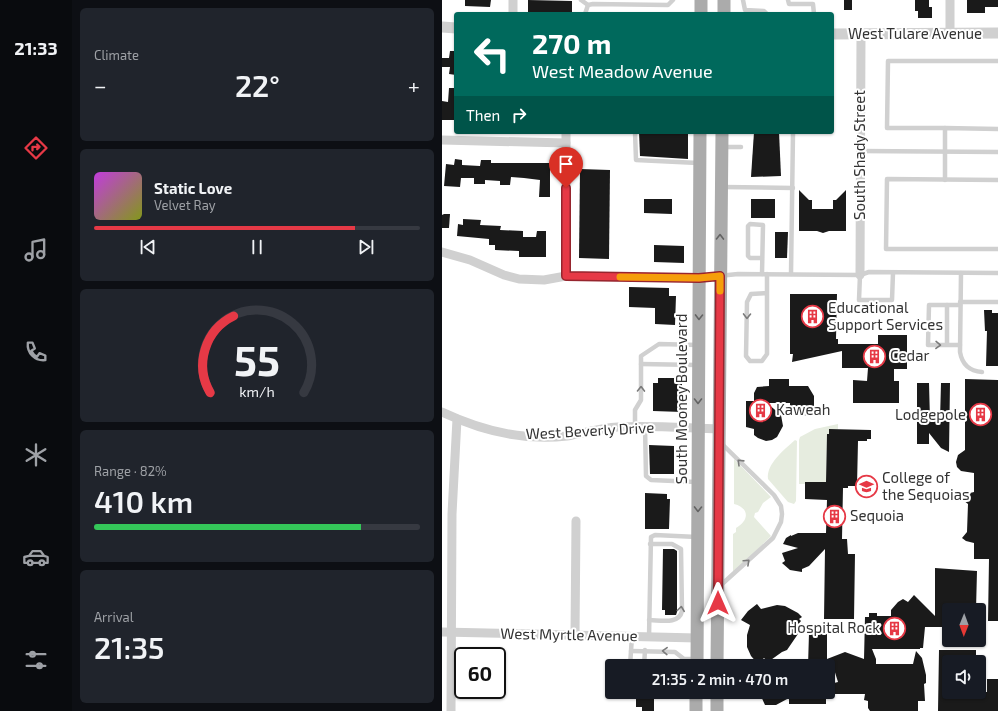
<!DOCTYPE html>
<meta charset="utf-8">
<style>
:root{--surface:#171b24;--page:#20242c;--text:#f1f3f6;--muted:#9ea1a6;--line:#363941;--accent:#e63946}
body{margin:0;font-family:"Exo 2",sans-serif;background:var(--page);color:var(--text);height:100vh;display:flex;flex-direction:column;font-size:15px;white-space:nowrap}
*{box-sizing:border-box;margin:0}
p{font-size:13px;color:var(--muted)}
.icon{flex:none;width:22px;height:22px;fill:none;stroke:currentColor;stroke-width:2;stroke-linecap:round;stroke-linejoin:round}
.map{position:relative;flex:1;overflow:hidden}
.panel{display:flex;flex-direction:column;gap:8px;padding:8px;background:#0d0f14;width:370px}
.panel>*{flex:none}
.top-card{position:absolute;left:12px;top:12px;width:380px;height:122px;border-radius:4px;box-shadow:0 1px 3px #0004;background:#00695c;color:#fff;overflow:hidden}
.needle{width:26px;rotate:181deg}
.buttons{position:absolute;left:500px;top:603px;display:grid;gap:8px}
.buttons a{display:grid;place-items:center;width:44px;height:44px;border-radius:4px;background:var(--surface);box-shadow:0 1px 3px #0004;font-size:20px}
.speed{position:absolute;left:12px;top:647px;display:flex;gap:8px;font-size:20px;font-weight:700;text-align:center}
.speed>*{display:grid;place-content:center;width:52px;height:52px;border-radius:50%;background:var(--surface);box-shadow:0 1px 3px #0004;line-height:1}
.speed .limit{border:2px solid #111;border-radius:6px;background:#fff;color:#111}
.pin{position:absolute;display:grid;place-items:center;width:34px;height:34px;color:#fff;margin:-41px -17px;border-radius:50% 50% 50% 0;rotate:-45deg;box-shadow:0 0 4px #0007}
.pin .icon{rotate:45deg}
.me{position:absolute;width:44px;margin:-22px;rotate:0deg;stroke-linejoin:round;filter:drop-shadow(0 0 3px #0008)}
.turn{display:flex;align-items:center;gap:14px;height:84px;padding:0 12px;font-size:18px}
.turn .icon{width:52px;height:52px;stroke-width:2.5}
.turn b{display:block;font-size:28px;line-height:34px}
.then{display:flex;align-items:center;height:38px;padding:0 12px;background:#0003;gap:8px;font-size:15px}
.big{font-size:30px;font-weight:600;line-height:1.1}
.panel .card{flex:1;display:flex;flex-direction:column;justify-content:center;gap:6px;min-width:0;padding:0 14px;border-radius:6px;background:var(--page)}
.panel .dial{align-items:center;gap:0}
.dial svg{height:104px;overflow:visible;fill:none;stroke:var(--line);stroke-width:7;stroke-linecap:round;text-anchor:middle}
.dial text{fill:var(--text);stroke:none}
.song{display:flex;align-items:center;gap:12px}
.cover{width:48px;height:48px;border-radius:6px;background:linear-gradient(135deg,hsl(290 70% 55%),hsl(70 70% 35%))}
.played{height:4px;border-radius:2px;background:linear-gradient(90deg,var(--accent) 80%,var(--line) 80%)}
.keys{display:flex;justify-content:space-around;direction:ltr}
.heat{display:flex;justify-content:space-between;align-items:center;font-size:22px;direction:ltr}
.charge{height:6px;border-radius:3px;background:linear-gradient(90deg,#34c759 82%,var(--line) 0)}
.trip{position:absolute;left:163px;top:659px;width:230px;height:40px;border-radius:4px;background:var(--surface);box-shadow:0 1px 3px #0004;font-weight:600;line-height:40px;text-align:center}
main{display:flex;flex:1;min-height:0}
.tabs{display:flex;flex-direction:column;width:72px;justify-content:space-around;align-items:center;background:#090b0e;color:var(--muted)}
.tabs .icon{width:28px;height:28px}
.tabs .selected{color:var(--accent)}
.tabs b{font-size:18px;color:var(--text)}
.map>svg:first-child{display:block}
</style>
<main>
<nav class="tabs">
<b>21:33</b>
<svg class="icon selected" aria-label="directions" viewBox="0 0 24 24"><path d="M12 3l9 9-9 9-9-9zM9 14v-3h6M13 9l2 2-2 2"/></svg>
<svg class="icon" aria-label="music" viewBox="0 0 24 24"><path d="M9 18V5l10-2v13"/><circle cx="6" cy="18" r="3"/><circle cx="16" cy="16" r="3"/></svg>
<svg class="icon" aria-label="phone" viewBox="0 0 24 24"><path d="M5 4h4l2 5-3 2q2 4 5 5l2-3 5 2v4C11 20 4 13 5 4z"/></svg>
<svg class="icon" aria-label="climate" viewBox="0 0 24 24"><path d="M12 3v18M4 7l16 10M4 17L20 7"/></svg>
<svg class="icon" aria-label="car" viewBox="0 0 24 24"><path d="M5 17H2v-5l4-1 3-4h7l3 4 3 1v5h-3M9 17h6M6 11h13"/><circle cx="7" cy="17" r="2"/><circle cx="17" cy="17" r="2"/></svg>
<svg class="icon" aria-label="filters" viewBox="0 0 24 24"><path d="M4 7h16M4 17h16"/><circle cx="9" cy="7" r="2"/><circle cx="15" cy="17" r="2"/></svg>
</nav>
<section class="panel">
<div class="card"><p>Climate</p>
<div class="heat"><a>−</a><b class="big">22°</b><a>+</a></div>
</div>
<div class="card">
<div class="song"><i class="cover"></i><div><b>Static Love</b><p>Velvet Ray</p></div></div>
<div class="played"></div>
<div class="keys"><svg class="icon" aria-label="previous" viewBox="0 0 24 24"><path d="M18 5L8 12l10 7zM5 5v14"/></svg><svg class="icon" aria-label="pause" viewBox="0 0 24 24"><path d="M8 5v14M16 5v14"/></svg><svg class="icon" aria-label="next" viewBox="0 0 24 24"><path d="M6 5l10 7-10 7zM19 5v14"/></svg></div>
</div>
<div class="card dial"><svg viewBox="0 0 100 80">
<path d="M14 69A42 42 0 1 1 86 69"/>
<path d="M14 69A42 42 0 0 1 32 10" stroke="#e63946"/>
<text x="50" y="56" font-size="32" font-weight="700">55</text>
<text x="50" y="72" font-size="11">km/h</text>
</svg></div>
<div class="card"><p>Range · 82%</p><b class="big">410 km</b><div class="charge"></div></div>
<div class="card"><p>Arrival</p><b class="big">21:35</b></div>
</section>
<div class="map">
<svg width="556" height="711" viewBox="0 0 556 711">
<rect width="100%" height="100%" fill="#fff"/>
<g fill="#e6ecdf">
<path d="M396,424V429H387V434H385L384,482H363V484H357V440L358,437L373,429Z"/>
<path d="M353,440L355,441L354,501L352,504L346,502L326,479C324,464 343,449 353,440Z"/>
<path d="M292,459L329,497L321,503L316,512L313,513L312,517L329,536L291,574V534L294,532V528C307,521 308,508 292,504Z"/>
</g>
<g fill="#1a1a1a">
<path d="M23,0H49L48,7L23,6Z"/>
<path d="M86,0L130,1V14L86,13Z"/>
<rect x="402" y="0" width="8" height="10"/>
<path d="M473,0H487V7H490V18H476V11H473Z"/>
<path d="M525,0H556V7H543V13H525Z"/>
<path d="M8,51H14V75L7,74L8,67H0V58H7Z"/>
<path d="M7,88H14V120H0V101L6,102Z"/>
<path d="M197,132H246V159L198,156Z"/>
<path d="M312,132H337L339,176L309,177Z"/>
<path d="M13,159L20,160V165L38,166L39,160H49V163H108V197H97L98,180L82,178L69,177L68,185H58V181L43,180V184H32V178H19L18,187L2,186L4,164L12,165Z"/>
<path d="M138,169L168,170L167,259L137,258Z"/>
<path d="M357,190L367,200H370V209H391V200H394L404,190V231H387L381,233L375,231H357Z"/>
<path d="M202,199H230V214L202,213Z"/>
<rect x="309" y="199" width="24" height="19"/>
<path d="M2,214H8L7,228H0V215Z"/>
<path d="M21,219L39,220L38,225L59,226L58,230L81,231V237H94L95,231H104V257H77V251L53,250V245H47V239L15,236L16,224L21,225Z"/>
<path d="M333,232H346L345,258H333Z"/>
<path d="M212,245L242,246V263L212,262Z"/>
<path d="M187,287L227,288V296H234L233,325L213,324V308L187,307Z"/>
<path d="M348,294H395L394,339H396V344H436V335H465V369H452V381H457V403H411V380L425,381L426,368H400V351L350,362L351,354H348Z"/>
<path d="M542,310H550V313H556V366H544L545,331H543Z"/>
<path d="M216,378H240V412L211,411V383H216Z"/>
<path d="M327,379H347V386H366L372,396V416L348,414V403H325L339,415L341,426L335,437L330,440L324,441L316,438L312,435V429L304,427V401H312V393L315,387L327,386Z"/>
<path d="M523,379L556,380V621H546L547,559H532V543L524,541L520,538L525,532L526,504L521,500L520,498L524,494L532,492V473L519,471L515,467L514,462L516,455L523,450Z"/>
<path d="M475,383H487L488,420H498L499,383H508L507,452L499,448L487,433V444H475Z"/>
<path d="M387,429L429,430V439H425V441H416L415,486H406V488H401L400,539H405L406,554H413L412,619H382L383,549L367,566L360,569V572L348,570L340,563L343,561L340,553L356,548L341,544L344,538L349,535V536L356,533H384L385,500L363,499V482H384L385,434H387Z"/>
<path d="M207,445L232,446V474H208Z"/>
<path d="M203,493L225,494V499H228L227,529H203Z"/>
<path d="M221,549H232L235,551V612L234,615H223V610H220Z"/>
<path d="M493,568L535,571L534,610H507V627H483L481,648H478V649H430L434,659V664H471L474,651L480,658L484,675V683L482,684L483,701H476V711H428L426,708V701L422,700L423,694H392V683L396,682L391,666H366L367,633L385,634V659L403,652L422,659L423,617H427V613H435V616H449V610L456,602L461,599L466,602L472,595L493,616Z"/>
<path d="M315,604L319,609L335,605L343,606L356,613L360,617L357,619L359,621L354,627L358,631L345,650L340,652L326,662L322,658L316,664L309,656L305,647V635L308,625L299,620L306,611Z"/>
<path d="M497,650H534V662H507V692H545V679H556V711H496Z"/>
<path d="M317,692H384V704H347V698L334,705H323Z"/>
<path d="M201,696H212V711H200V707H194V699H201Z"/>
</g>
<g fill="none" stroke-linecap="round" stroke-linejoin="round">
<g stroke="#d0d0d0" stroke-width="4.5">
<path d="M139,0L146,5"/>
<path d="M301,0L303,10L322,11L325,14"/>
<path d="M346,0L347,4H371L372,14"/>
<path d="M143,14L146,5L151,4L226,5L231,0"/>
<path d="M503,128H445L446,61H556"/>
<path d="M193,132L194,160L256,163"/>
<path d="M281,147H299"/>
<path d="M418,151L556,152"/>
<path d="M503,180V128L556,129"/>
<path d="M556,180L445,179L444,249H556"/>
<path d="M281,187L351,188"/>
<path d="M519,273L518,352C520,364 527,371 540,372"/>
<path d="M320,274L321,225L308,224L306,226V256L308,258H320"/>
<path d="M325,274V354L320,361H308L304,356L305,302L309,294L325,293"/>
<path d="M349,274L351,132"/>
<path d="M418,275L417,300H450L451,273"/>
<path d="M124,276L257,278L296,274L418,275L427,272L556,273"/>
<path d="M518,302H556"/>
<path d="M505,305H518"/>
<path d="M505,345V305H487L486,345H518"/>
<path d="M199,364L255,365"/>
<path d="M203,426L204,476L209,480L254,482"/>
<path d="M193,427V410L199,400V356L217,344L256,345"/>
<path d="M279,585L331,538L339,522L340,514L339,506L332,495L280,444"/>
<path d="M207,620C218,620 237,625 240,611L239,549L230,544H208"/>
<path d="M207,637L209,537L213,535L255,537"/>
<path d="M189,651L233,652L242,659H255"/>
<path d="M188,666L190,636"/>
<path d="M202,666L203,650"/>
</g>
<g stroke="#d0d0d0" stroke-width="9">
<path d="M71,14V0"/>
<path d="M508,33V0"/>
<path d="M0,140L124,143"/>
<path d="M0,252L28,260L62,275L77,279L102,280L124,276V132"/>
<path d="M418,275L419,34"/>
<path d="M0,412C38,430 82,441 125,436C142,433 158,428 176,427C209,425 243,428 277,429"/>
<path d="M0,632L255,638"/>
<path d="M133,635L134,521"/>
<path d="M9,711L10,514L15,419"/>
</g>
<g stroke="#d0d0d0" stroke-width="11">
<path d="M0,27L14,28"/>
<path d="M390,34L556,33"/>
</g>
<g stroke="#ababab" stroke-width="13">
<path d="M259,14V0"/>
<path d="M282,14V0"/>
<path d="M255,666L258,132"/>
<path d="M275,666L280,132"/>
<path d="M254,692V711"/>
<path d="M275,711V692"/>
</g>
</g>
<defs><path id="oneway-chevron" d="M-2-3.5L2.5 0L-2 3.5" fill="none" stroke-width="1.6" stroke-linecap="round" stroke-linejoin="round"/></defs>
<g stroke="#636363">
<use href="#oneway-chevron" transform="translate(278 237) rotate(-89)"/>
<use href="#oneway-chevron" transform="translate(257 317) rotate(91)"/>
<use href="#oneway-chevron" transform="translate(256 401) rotate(90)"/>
<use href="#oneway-chevron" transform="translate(256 509) rotate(91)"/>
</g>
<g stroke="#7a7a7a">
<use href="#oneway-chevron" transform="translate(305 316) rotate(91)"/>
<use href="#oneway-chevron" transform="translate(496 345) rotate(1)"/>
<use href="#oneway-chevron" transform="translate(199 389) rotate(-89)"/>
<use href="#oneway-chevron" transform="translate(298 462) rotate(-136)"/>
<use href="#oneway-chevron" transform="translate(305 562) rotate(-43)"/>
<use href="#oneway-chevron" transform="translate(239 609) rotate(-83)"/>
<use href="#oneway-chevron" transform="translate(223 651) rotate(-178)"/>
</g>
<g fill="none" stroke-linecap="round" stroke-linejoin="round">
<defs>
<path id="route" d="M124,188V276L257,278L278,276L276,603"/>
</defs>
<use href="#route" stroke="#96252e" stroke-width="10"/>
<use href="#route" stroke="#e63946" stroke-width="7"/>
<path stroke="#f59e0b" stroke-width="7" d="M178,277L257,278L278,276V291"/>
</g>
<defs>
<symbol id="building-ring" viewBox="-11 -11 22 22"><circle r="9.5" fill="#fff" stroke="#e63946" stroke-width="1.5"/><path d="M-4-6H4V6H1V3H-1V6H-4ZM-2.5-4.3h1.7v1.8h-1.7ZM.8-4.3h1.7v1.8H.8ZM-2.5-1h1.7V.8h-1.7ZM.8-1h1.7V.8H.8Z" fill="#e63946"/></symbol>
<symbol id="university-ring" viewBox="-11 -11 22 22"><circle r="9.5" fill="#fff" stroke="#e63946" stroke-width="1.5"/><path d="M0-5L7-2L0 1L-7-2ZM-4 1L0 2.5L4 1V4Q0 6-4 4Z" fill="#e63946"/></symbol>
</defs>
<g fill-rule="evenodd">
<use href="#building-ring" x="358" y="304" width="25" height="25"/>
<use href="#building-ring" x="420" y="344" width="25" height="25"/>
<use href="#building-ring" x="306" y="398" width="25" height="25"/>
<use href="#building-ring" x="526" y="402" width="25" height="25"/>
<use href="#university-ring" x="412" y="474" width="25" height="25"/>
<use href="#building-ring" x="380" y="504" width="25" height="25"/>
<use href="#building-ring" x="440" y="616" width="25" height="25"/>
</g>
<g text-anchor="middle" stroke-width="4" stroke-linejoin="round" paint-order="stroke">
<g font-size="15" fill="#333" stroke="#fff">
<text x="473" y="39">West Tulare Avenue</text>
<text transform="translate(418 155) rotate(-90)" y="5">South Shady Street</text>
<text transform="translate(240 399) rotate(-90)" y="5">South Mooney Boulevard</text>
<text transform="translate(148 431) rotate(-3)" y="5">West Beverly Drive</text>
<text transform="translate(127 635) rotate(1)" y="5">West Myrtle Avenue</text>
</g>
<g font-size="15" fill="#333" stroke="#fff" text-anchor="start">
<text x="386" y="313">Educational<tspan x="386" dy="17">Support Services</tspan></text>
<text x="448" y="361">Cedar</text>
<text x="334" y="415">Kaweah</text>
<text x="524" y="420" text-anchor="end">Lodgepole</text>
<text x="440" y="483">College of<tspan x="440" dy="17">the Sequoias</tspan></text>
<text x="408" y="521">Sequoia</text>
<text x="438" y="633" text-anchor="end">Hospital Rock</text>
</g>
</g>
</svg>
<div class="buttons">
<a><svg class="needle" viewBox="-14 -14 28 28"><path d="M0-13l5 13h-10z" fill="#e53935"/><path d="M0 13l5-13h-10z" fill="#9ea1a6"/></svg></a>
<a><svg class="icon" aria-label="sound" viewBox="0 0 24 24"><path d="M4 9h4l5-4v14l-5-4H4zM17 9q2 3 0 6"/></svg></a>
</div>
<div class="speed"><div class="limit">60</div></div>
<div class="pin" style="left:124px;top:188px;background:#d93025"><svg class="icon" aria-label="arrive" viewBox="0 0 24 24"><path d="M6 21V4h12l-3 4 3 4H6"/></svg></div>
<svg class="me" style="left:276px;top:603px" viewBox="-20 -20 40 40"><path d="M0-17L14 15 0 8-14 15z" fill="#e63946" stroke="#fff" stroke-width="4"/></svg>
<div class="trip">21:35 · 2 min · 470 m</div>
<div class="top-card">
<div class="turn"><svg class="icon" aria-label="left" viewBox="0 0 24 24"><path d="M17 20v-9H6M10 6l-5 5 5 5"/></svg><div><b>270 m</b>West Meadow Avenue</div></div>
<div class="then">Then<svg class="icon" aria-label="right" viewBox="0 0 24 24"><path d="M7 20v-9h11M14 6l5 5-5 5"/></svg></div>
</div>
</div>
</main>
